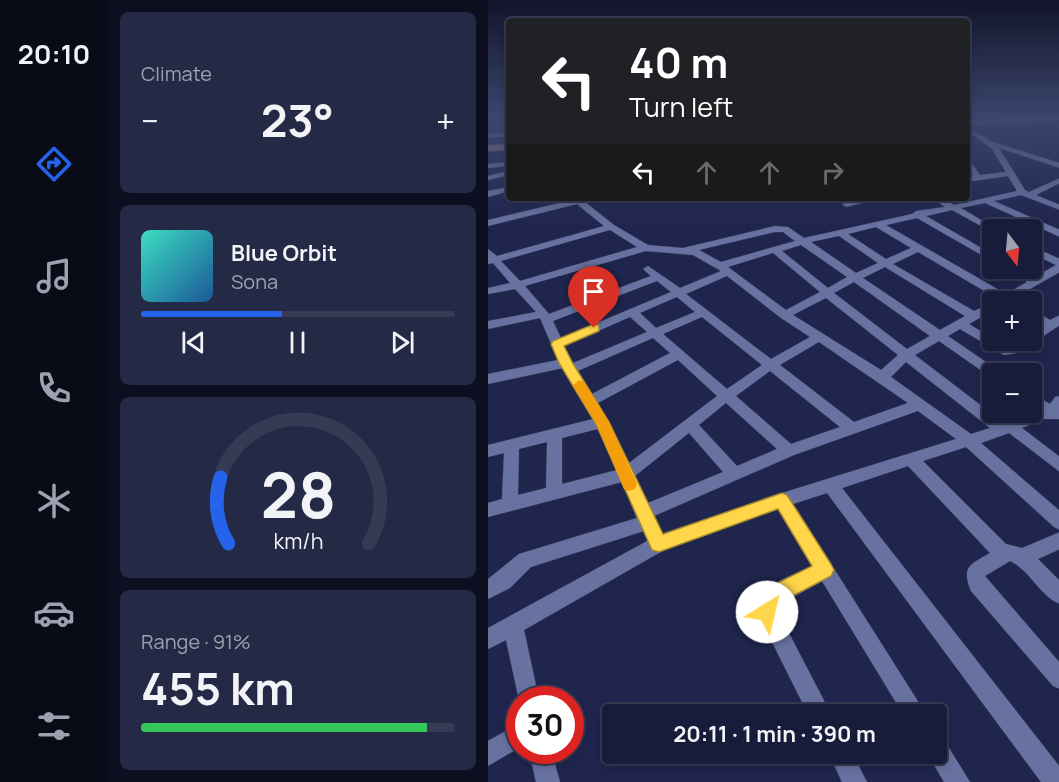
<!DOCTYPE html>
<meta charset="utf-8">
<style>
:root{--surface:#171c3a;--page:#242945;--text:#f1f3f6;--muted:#9ea1af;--line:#363a54;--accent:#2563eb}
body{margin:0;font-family:Manrope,sans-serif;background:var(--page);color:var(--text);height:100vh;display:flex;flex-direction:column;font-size:22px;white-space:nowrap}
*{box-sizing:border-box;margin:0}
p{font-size:20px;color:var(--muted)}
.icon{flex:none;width:33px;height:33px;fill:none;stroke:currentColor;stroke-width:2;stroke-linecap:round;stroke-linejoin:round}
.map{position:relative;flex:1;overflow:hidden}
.side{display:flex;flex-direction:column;gap:12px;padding:12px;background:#0d0f20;width:380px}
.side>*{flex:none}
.top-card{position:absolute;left:18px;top:18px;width:464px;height:183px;border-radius:6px;box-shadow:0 3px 9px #0003,0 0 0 2px var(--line);background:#202124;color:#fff;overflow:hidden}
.needle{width:39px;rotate:164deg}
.controls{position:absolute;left:494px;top:219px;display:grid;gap:12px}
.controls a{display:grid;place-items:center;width:60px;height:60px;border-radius:6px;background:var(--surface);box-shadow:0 3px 9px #0003,0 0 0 2px var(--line);font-size:30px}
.speed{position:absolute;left:18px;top:686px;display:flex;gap:12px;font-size:30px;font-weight:700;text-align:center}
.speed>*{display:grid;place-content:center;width:78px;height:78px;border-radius:50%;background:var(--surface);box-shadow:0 3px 9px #0003,0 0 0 2px var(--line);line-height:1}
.speed .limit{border:9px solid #d22;background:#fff;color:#111}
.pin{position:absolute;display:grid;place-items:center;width:51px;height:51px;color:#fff;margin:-62px -26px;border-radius:50% 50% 50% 0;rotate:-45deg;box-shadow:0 0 6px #0007}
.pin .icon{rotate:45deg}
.me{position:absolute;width:66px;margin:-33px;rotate:36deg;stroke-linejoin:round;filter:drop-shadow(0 0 4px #0008)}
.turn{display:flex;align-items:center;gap:21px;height:126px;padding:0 24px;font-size:27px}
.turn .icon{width:78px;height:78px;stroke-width:2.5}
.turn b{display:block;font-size:42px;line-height:51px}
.lanes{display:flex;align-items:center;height:57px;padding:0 24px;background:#0003;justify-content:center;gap:30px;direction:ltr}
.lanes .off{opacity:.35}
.big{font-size:45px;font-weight:700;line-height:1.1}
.side .card{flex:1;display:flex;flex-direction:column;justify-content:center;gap:9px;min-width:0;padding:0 21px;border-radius:9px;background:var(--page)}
.side .dial{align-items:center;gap:0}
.dial svg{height:156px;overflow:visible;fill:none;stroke:var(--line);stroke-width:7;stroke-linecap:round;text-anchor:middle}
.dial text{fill:var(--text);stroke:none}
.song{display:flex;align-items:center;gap:18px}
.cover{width:72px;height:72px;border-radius:9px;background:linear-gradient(135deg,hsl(170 70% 55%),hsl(210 70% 35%))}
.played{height:6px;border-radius:3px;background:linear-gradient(90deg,var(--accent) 45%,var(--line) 45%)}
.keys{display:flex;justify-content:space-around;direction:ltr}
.heat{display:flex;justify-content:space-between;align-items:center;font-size:33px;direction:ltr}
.charge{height:9px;border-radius:4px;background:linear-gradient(90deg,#34c759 91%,var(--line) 0)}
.trip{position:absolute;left:114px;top:704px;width:345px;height:60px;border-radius:6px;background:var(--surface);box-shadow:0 3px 9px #0003,0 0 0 2px var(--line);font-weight:700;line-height:60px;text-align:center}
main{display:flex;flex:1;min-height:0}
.dock{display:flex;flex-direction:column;width:108px;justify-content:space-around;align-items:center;background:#090b17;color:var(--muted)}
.dock .icon{width:42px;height:42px}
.dock .active{color:var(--accent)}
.dock b{font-size:27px;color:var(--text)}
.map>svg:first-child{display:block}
</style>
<main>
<nav class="dock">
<b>20:10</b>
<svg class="icon active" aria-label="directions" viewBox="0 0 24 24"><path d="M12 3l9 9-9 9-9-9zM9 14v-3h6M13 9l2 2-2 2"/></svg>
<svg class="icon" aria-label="music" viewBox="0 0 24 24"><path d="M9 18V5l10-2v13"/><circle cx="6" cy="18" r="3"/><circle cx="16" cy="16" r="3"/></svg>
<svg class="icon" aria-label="phone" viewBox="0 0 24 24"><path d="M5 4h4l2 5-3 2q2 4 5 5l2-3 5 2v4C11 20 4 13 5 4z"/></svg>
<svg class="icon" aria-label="climate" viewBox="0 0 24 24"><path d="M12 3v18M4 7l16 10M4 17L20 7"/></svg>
<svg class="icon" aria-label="car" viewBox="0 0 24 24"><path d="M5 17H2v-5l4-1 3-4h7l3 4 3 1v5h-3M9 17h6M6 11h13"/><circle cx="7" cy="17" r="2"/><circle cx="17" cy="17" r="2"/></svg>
<svg class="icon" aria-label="filters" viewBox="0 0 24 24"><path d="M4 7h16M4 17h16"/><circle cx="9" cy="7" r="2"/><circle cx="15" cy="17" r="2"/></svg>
</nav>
<section class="side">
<div class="card"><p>Climate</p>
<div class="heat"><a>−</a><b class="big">23°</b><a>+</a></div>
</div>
<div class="card">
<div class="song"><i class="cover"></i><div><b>Blue Orbit</b><p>Sona</p></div></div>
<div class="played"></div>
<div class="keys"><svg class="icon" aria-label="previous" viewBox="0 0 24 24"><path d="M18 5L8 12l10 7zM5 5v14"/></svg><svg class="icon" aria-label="pause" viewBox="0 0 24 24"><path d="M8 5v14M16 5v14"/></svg><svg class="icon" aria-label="next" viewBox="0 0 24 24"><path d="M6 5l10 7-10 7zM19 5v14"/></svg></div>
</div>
<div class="card dial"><svg viewBox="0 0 100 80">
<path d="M14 69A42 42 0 1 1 86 69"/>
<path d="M14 69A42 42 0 0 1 10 35" stroke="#2563eb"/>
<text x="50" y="56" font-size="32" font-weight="700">28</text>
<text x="50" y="72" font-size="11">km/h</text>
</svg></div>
<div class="card"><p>Range · 91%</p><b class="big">455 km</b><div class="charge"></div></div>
</section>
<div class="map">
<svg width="572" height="782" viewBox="0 0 572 782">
<rect width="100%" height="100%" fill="#1f254d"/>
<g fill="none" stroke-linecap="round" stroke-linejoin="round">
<defs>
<g id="minor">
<path d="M15,117H21V120Z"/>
<path d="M478,125L502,141L572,163V168L511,148L537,190L541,192L572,178V183L548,195L572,205V210L533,195L506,201L572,230V237L497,203L473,208L510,230H504V232L464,210L438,216L504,254V261L429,218L398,225L518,294L539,282L518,268H531L547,277L568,265L543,253V246L572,259V272L526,298L529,302H507L510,299L430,252L405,264L486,311L504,303V311L481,324L504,338V340L518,347L530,340H543V332L554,325L543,318V309L562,320L572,315V325L529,353L516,355L472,329L460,336L511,371L512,374H504V378L451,341L427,355L516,423L551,410L543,405V393L562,404L567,397L572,396V419H556L534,428L572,457V472L521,433L493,443L572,511V530L566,527L478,447L435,461L518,544L534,548L572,532V549L550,559L572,581V604C552,596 543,572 524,562L522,561L497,576L572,663V689L565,686L483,591C473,566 482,565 502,553L420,466L354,488L572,767V782H553L339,493L305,504L438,714H415L334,581L289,606V610L343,714H320L269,612C270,584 303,577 325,566L290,509L176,550L36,630L51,699H32V705L18,640L0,649V628L161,540L156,531L43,567L22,588L0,599V579L31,554L149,518L134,482L0,517V503L14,499L16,453L0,457V445L105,419L75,368L0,384V374L70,360L52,318L0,329V321L48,312L27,289L0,294V288L22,283L5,263L0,264V249L9,256L116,226L89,204L0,226V220L84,200L83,198H92L126,225L160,245L195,248L287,226L300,227L316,238L424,214L428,211L457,207L444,198H454L466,205L529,191L520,176L478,182V178L485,176L478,164V155L492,175L518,172L504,149L478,130ZM388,227L423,248L398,259L360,234ZM122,230L149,247L32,281L13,261ZM287,232H295L307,241L233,262L211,250ZM351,236L390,263L368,273L323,242ZM313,245L359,277L340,288L294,251ZM158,251L205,255L233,271L192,288L160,266L155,269L163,276L61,314L37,286ZM285,253L332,292L298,310L240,267ZM397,267L477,316L452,330L375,278ZM239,276L293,318L322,337L283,359L198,294ZM169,281L183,292L73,338L65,321ZM366,282L442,336L419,349L346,293ZM189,297L207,312L168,328L152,313ZM338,298L410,355L393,370L305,315ZM142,317L159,332L85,363L76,346ZM214,317L274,365L239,389L175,334ZM165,338L182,353L104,394L90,371ZM331,342L420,403L366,422L292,365ZM190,360L229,396L141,463L110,403ZM418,362L502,428L483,434L403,377ZM282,371L352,427L303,444L248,396ZM238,403L289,449L249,466L211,425ZM430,411L468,439L294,493L175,534L166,516L306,455ZM110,429L129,470L74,484V438ZM201,433L235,472L160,503L147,476ZM59,442L58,488L30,495L31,449Z"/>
<path d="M21,132V136L0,138V134Z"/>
<path d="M21,162V166L0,168V164Z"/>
<path d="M21,171V175L0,180V176Z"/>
<path d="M21,187V191L0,197V191Z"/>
<path d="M376,198H394L358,207L354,204Z"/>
<path d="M32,723V747L0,766V741Z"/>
<path d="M448,737L456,740L482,782H456L439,753H448Z"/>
<path d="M41,750H63L72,782H48Z"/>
<path d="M341,753H364L379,782H354Z"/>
</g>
<g id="major">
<path d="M556,117H572V120L478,125V121Z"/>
<path d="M21,144V150L0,151V145Z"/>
</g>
</defs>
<use href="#minor" stroke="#3d3f5e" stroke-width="1"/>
<use href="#major" stroke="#3d3f5e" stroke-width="2"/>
<use href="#minor" fill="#6872a0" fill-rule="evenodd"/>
<use href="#major" fill="#a3767d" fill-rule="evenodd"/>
</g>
<linearGradient id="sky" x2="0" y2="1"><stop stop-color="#11142a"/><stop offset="0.52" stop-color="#3c466d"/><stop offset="1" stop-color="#3c466d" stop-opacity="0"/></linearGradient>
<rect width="572" height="226" fill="url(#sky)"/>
<path fill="#ffd54a" stroke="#a68a30" stroke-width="1.5" d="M106,324L111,325V331L76,346L84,362L121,422L175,534L294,493L299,495L343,564L346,570L343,576L291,603L286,619L279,622L272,619L269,603L277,589L324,566L290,509L171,552L164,550L108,424L71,363L63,344L65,341Z"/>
<path fill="#f59e0b" d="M91,380L96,382L121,422L149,484L147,489L141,491L136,489L108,423L85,385Z"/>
</svg>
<div class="controls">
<a><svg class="needle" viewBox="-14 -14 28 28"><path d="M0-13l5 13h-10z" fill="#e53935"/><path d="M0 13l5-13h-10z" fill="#9ea1af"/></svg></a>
<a>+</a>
<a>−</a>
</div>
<div class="speed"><div class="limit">30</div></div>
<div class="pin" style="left:106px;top:328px;background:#d93025"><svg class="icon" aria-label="arrive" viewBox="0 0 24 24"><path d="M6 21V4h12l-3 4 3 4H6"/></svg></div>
<svg class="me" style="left:279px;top:612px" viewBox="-20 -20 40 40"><circle r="19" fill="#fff"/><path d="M0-13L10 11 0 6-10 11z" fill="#ffd54a"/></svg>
<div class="trip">20:11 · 1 min · 390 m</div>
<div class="top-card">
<div class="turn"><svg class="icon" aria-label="left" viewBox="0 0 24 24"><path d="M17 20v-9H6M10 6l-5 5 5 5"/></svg><div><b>40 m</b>Turn left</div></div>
<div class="lanes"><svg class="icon" aria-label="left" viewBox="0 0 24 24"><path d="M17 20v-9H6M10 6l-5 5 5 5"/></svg><svg class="icon off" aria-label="ahead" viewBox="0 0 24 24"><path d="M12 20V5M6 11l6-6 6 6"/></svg><svg class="icon off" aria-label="ahead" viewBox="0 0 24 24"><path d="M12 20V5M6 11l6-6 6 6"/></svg><svg class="icon off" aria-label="right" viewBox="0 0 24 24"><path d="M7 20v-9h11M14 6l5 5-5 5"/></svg></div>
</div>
</div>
</main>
